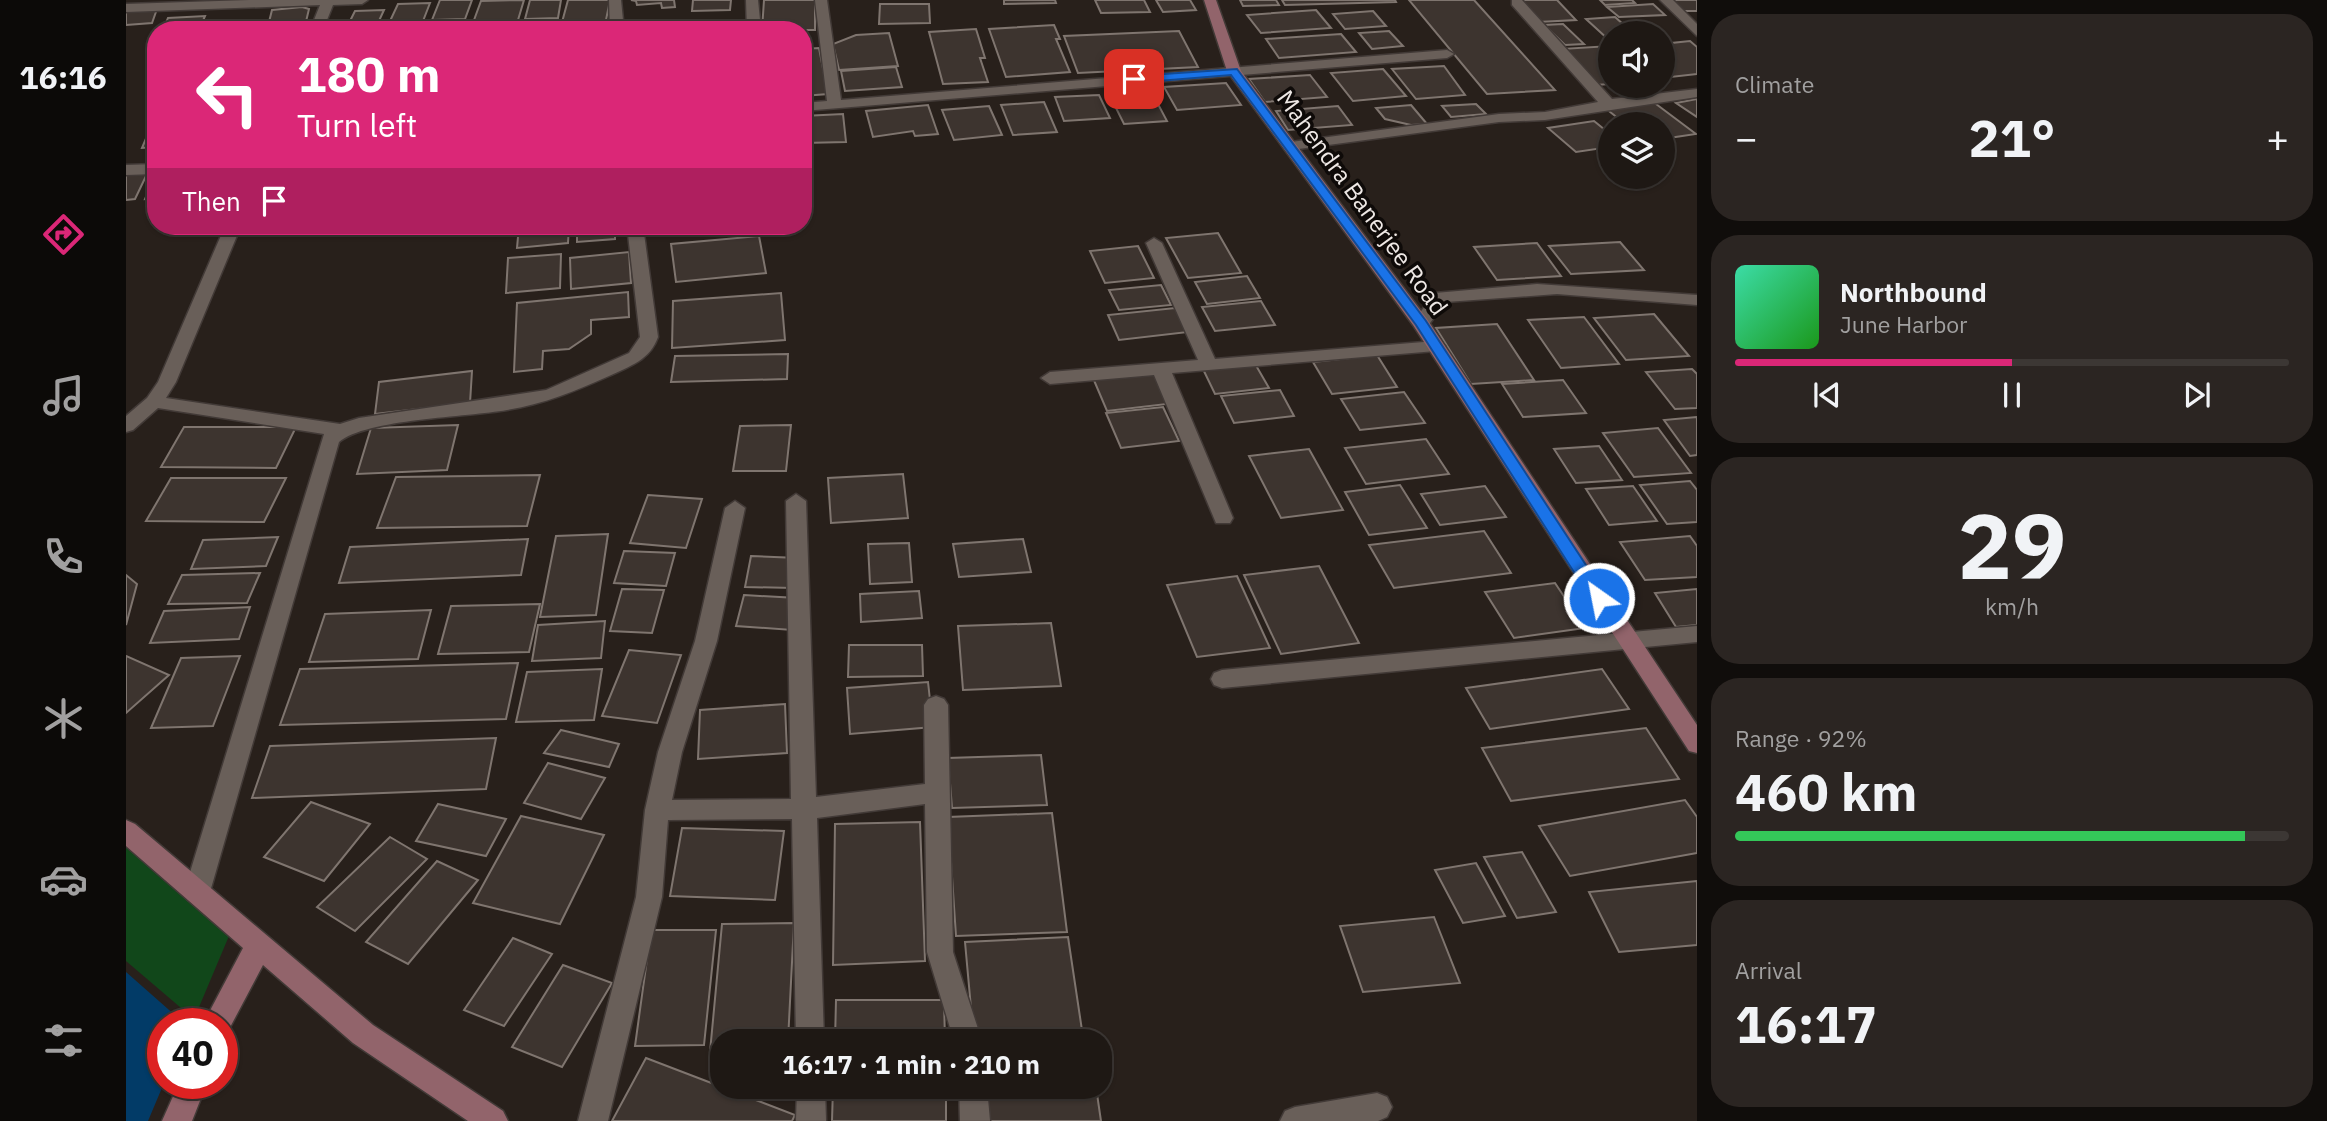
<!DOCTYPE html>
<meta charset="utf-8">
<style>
:root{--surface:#1e1814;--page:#2b2522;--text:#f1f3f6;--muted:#a1a0a0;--line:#3c3734;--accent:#db2777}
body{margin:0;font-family:"IBM Plex Sans",sans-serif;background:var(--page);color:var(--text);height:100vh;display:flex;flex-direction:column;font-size:26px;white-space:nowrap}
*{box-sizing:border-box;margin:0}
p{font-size:23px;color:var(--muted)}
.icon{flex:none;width:38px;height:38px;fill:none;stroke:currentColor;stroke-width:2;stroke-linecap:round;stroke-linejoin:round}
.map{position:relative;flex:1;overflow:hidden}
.side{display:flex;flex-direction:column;gap:14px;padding:14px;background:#100d0b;width:630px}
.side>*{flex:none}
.guide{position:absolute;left:21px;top:21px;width:665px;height:214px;border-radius:28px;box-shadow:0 2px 5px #0004,0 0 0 2px var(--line);background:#db2777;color:#fff;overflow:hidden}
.controls{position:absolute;left:1472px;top:21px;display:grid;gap:14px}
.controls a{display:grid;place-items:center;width:77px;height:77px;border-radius:50%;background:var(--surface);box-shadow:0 2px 5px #0004,0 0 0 2px var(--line);font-size:35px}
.speed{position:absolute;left:21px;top:1008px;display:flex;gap:14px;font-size:35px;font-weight:700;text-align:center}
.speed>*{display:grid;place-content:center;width:91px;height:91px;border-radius:50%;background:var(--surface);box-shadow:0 2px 5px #0004,0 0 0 2px var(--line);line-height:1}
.speed .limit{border:10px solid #d22;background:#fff;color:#111}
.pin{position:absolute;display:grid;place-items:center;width:60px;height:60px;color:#fff;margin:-30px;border-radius:14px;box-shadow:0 4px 10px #0006}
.me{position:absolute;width:77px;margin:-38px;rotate:327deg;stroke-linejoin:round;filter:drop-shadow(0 0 5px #0008)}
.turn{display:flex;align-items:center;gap:24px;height:147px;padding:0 35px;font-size:32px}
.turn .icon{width:91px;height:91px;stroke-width:2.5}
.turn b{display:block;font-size:49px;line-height:60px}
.then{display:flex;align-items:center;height:66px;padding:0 35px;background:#0003;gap:14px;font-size:26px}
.big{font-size:52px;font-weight:700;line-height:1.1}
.side .tile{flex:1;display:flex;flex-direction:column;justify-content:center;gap:10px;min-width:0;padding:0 24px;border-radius:28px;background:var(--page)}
.side .dial{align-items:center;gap:0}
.dial b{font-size:91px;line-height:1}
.song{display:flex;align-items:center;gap:21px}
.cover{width:84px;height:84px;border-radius:10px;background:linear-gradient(135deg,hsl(160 70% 55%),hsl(120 70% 35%))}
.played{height:7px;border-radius:4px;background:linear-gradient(90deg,var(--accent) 50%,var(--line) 50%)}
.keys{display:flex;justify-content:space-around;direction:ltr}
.heat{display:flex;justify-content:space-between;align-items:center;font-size:38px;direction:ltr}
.charge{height:10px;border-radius:5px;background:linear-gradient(90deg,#34c759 92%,var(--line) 0)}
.trip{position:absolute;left:584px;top:1029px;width:402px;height:70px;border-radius:28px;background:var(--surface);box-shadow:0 2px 5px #0004,0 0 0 2px var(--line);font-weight:700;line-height:70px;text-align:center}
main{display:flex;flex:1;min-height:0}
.tab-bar{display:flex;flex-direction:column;width:126px;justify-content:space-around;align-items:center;background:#0c0a08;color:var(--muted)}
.tab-bar .icon{width:49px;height:49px}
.tab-bar .on{color:var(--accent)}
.tab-bar b{font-size:32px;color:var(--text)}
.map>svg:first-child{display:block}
</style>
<main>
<nav class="tab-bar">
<b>16:16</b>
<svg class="icon on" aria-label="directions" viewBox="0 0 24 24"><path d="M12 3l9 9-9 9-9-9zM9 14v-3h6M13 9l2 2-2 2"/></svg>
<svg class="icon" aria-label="music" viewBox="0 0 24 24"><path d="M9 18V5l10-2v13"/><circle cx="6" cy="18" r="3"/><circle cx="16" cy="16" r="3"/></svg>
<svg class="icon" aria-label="phone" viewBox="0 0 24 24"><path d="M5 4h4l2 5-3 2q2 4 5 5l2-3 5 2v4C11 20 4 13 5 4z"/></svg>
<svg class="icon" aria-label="climate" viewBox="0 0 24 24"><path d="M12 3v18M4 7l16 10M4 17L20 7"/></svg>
<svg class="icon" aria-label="car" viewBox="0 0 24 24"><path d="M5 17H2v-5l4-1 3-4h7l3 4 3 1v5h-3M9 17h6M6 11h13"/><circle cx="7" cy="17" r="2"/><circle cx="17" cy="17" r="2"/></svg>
<svg class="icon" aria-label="filters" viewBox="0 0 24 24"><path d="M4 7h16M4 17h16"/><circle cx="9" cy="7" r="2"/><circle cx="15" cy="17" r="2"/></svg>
</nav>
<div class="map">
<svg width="1571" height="1121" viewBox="0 0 1571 1121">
<rect width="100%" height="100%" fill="#28201b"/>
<path fill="#11471a" d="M0,839L108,924L68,1019L0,961Z"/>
<path fill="#023b67" d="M0,972L59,1024H37L38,1083L22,1121H0Z"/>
<g fill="#3d342f" stroke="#7f756f" stroke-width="2">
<path d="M314,0H346L339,19L306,20Z"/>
<path d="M398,0L389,30H328L332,20H348L355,1Z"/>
<path d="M404,0H435L432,18L399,19Z"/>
<path d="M442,0H484L479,25L435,26Z"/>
<path d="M505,0H548L549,7L536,8L535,3L511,5L510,1Z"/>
<path d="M567,0H605L604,10L566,11Z"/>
<path d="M638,0H689V30H636Z"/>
<path d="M878,0H929L930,3L878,4Z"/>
<path d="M969,0H1018L1024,12L975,13Z"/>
<path d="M1030,0H1064L1070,10L1037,12Z"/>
<path d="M1114,0H1150L1153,5L1117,6Z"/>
<path d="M1156,0H1269L1270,2L1159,5Z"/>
<path d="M1283,0H1348L1429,90L1361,94Z"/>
<path d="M1393,0H1431L1450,20L1412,22Z"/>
<path d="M1474,0H1506L1509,3L1479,5Z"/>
<path d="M1547,0H1571V11H1556Z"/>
<path d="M304,3L297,21H264L272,4Z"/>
<path d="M754,4H803L804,23L753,24Z"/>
<path d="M1527,4L1539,15L1493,17L1481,7Z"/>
<path d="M176,7L183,9L178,30H141L146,10Z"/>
<path d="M31,9L26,23L0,25V12Z"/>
<path d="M258,10L252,23H223L229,11Z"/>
<path d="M1190,10L1205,28L1135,33L1121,15Z"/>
<path d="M1247,11L1260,26L1219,29L1207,14Z"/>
<path d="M79,16L73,30H37L42,18Z"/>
<path d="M1489,17L1507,33H1484V41L1460,19Z"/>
<path d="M607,23L608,30H529V29Z"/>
<path d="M1437,24L1458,44L1439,45L1418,25Z"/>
<path d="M305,25L303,30H221L222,27Z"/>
<path d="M928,25L934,39H930L944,72L880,77L863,29Z"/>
<path d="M850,29L859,58H854L862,82L817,84L803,32Z"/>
<path d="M1053,31L1072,67L952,73L938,36Z"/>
<path d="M1263,31L1277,46L1246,49L1233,33Z"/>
<path d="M763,33L772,66L713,70L707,44L730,35Z"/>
<path d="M1215,34L1230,52L1153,58L1140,39Z"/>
<path d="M1564,41L1571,47V74L1536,78V44Z"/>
<path d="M1484,46V84L1469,85L1435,49Z"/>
<path d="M693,48L702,94L677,96V49Z"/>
<path d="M1318,66L1339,95L1290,99L1266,69Z"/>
<path d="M770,67L776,87L719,91L715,71Z"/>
<path d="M1257,69L1280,96L1227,101L1205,73Z"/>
<path d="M1184,75L1201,97L1139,102L1123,79Z"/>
<path d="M1100,83L1115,105L1051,110L1038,87Z"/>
<path d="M1024,89L1041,121L998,124L982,92Z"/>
<path d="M973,95L984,118L938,121L929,97Z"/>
<path d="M1571,99V117L1550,103Z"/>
<path d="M1526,101L1570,134L1536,139V124H1495L1489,119H1493L1479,108Z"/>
<path d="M918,102L931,132L887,135L875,105Z"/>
<path d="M1350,104L1360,114L1325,117L1316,106Z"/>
<path d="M802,105L812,134L789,136L787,131L747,137L740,111Z"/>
<path d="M1285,105L1301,124L1285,125L1259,119L1250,108Z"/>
<path d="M863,106L876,135L828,140L816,110Z"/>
<path d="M1212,106L1226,125L1162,130L1150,111Z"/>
<path d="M717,114L720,142L677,143V116Z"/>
<path d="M1468,121L1484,134V147L1450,152L1422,128Z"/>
<path d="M27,122H30V147L16,148Z"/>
<path d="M30,173V198L19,199Z"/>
<path d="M21,174L9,199L0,200V175Z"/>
<path d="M393,226H443L442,243L391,248Z"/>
<path d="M451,226H489V239L451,242Z"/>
<path d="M1092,233L1115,273L1062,278L1040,238Z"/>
<path d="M633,236L640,273L550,282L545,244Z"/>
<path d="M1494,242L1518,270L1445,274L1423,246Z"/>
<path d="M1411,243L1435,276L1371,280L1348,247Z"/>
<path d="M1012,246L1028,278L979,283L964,251Z"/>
<path d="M503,252L505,283L445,289L444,258Z"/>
<path d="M435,254L434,288L380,293L382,258Z"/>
<path d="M1121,276L1134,298L1081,304L1069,282Z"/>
<path d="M1035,285L1045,305L993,310L983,290Z"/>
<path d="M502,292L503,317L465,320V334L443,349L417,351L416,369L388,372L391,303Z"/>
<path d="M655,293L659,340L546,348L547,301Z"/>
<path d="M1135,301L1149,325L1089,331L1076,307Z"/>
<path d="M1049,308L1062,332L993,340L982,315Z"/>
<path d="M1528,314L1563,356L1500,360L1468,318Z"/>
<path d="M1458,317L1493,364L1435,368L1402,320Z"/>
<path d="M1371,324L1408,380L1345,384L1310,328Z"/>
<path d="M662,354L661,379L545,382L549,356Z"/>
<path d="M1251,355L1271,387L1206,394L1187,362Z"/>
<path d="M1128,362L1143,388L1089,394L1076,367Z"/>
<path d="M1566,369L1571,374V408L1549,409L1520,372Z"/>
<path d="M346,371L344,403L249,414L253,382Z"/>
<path d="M1027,371L1041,404L981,411L967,378Z"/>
<path d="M1437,380L1460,413L1397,417L1376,384Z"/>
<path d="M1154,390L1168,416L1108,423L1095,396Z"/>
<path d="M1278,392L1299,423L1234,430L1215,399Z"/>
<path d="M1037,407L1053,441L995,448L980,413Z"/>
<path d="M1571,417V455L1564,456L1538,420Z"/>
<path d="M332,425L321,470L231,474L245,428Z"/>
<path d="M665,425L660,471H607L614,426Z"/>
<path d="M58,427H170L150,468L35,467Z"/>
<path d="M1532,428L1565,473L1508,477L1477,433Z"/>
<path d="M1300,439L1323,474L1240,484L1219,448Z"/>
<path d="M1473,446L1496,480L1450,483L1428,449Z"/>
<path d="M1183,449L1217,510L1155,518L1123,456Z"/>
<path d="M777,474L782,518L705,523L702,478Z"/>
<path d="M414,475L401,526L251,528L270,477Z"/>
<path d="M45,478H160L138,522L20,521Z"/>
<path d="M1564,481L1571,490V522L1541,524L1514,485Z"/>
<path d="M1274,485L1301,528L1243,535L1219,492Z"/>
<path d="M1359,486L1380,517L1314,525L1295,494Z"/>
<path d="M1507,486L1531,521L1483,525L1460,489Z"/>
<path d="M522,495L576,499L560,548L504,543Z"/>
<path d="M1358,531L1385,573L1268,588L1243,545Z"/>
<path d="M482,534L470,615L414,617L430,536Z"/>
<path d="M1564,536L1571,546V577L1519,580L1494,542Z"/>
<path d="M152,537L140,566L65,569L77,540Z"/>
<path d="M402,539L395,575L213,583L224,547Z"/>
<path d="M897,539L905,572L833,577L827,544Z"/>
<path d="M783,543L786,582L744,584L742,544Z"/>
<path d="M498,551L549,553L540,586L488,583Z"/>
<path d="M625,556L672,558L667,588L619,587Z"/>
<path d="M1193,566L1233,643L1155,654L1118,575Z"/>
<path d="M134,573L121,603L42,604L56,575Z"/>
<path d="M0,575L11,584L0,625Z"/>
<path d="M1111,576L1144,648L1071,657L1041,585Z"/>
<path d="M1429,583L1459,628L1388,638L1359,592Z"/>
<path d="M496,589L538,590L526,633L484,631Z"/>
<path d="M1571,589V625L1550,627L1529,593Z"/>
<path d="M793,591L796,618L735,622L734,594Z"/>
<path d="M618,595L671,598L666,630L610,626Z"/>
<path d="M414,604L403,652L312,654L325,606Z"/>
<path d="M124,607L113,639L24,643L38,611Z"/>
<path d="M305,610L292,659L183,662L199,614Z"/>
<path d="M479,621L475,658L406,661L412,625Z"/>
<path d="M925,623L935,686L837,690L832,626Z"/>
<path d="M723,645H796L797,676L722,677Z"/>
<path d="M503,650L555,655L531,723L476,716Z"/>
<path d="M0,656L43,675L0,713Z"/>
<path d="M114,656L87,726L25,728L55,658Z"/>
<path d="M392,663L380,719L154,725L174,669Z"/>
<path d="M476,669L468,720L390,722L401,672Z"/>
<path d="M1476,669L1503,709L1364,729L1340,688Z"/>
<path d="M802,682L807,727L724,734L721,688Z"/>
<path d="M659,704L661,753L572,759L574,710Z"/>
<path d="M1520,728L1553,779L1385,801L1356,748Z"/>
<path d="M435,730L493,744L483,767L418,753Z"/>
<path d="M370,738L360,789L126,798L144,746Z"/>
<path d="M915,755L921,805L826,808L822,758Z"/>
<path d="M422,763L479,778L455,819L398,803Z"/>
<path d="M1559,800L1571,817V853L1444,876L1413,826Z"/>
<path d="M185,802L244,824L198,881L138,857Z"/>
<path d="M312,804L380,819L360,856L290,841Z"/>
<path d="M926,813L941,932L830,936L822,817Z"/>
<path d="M395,816L478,835L434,924L347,903Z"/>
<path d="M794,822L799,961L707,965L709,824Z"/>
<path d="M556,828L658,831L649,900L544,896Z"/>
<path d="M264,837L301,859L229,931L191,907Z"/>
<path d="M1396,852L1430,912L1391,918L1358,857Z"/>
<path d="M311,861L352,880L282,964L240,942Z"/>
<path d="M1350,863L1379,916L1337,923L1309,870Z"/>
<path d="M1571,881V945L1493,952L1463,892Z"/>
<path d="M1308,917L1334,983L1237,992L1214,926Z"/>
<path d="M668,923L662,1041H597V1052H584L596,924Z"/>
<path d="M525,930H590L578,1045L509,1046Z"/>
<path d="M942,937L957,1037L848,1041L839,942Z"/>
<path d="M387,938L426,954L378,1026L338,1010Z"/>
<path d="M437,965L486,983L436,1067L386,1047Z"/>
<path d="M710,1000H818L819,1041H709Z"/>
<path d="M520,1058L669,1115L666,1121H486Z"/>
<path d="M707,1087H820V1121H706Z"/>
<path d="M854,1087H970L975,1121H857Z"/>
</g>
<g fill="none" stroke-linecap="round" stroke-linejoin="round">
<defs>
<g id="street">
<path d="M123,0H242L236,4L207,5L197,30H184L194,5L0,12V4Z"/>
<path d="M483,0H495L498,30H484Z"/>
<path d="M620,0H632L635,30H621Z"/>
<path d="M689,0H701L715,100L1321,50L1328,54L1321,58L677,111V103L701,101Z"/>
<path d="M1386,0H1396L1486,99L1571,89V97L1419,120L1373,122L1165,150L1158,146L1165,142L1373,114L1419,112L1472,102L1386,5Z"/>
<path d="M1534,0H1547L1571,24V36Z"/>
<path d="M30,164V174L0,175V165Z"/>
<path d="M99,226H115L50,382L40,398L214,424L233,418L420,390L503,353L514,337L501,226H517L532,337C524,360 504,366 483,376C449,391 418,404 381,410C342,417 240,419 213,442L84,892L80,900L71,903L62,900L58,892L198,434L32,408L7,430L0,432V416L21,398L32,382Z"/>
<path d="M1028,238L1036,243L1089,359L1310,341L1319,346L1310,351L1046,373L1107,518L1104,523H1090L1028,375L924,384L915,378L924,372L1072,360L1020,243Z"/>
<path d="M1411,284L1571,295V305L1431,294L1320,302L1301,327L1295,328L1286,323L1309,293Z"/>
<path d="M670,494L680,501L690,797L799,784L798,705L802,699L810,696L818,699L822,705L827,952L856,1041H828L801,952L799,804L691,818L698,1041H670L666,819L542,820L536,897L482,1121H452L510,897L519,810L532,752L569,641L599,508L609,501L619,508L591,641L556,752L546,800L665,799L660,501Z"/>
<path d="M1571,626V642L1096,688L1088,685L1085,679L1088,673L1096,670Z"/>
<path d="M671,1087H699L700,1121H670Z"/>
<path d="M833,1087H861L864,1121H834Z"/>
<path d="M1251,1093L1261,1097L1266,1107L1261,1117L1252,1121H1154L1159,1111L1169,1107Z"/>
</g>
<g id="secondary">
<path d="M1078,0H1090L1115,71L1301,319L1571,725V753L1563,751L1287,325L1101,71Z"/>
<path d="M0,820L9,824L247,1025L377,1111L382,1121H342L227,1043L137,965L101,1033L96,1035V1024H77L117,948L0,846Z"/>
<path d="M53,1083H81L66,1121H36Z"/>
</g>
</defs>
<use href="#street" stroke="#423a37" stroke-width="3"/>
<use href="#secondary" stroke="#423a37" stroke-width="3"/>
<use href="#street" fill="#695f59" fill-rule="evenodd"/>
<use href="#secondary" fill="#92646b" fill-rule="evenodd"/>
</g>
<path fill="#1a73e8" stroke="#114b97" stroke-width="2" d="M1111,69L1300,321L1479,594V602H1467L1290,325L1105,75L1008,83L1003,79L1008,76Z"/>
<g text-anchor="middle" stroke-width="7" stroke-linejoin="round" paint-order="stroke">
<g font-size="24" fill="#eee8e5" stroke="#0e0a08">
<text transform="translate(1236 203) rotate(54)" y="8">Mahendra Banerjee Road</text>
</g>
</g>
</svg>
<div class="controls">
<a><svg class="icon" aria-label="sound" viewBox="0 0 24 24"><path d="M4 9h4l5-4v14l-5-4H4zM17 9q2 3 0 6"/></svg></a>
<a><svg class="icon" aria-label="layers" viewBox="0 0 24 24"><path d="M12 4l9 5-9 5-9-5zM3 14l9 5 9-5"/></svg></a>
</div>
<div class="speed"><div class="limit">40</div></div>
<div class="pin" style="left:1008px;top:79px;background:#d93025"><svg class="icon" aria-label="arrive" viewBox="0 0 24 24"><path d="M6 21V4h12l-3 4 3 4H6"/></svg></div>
<svg class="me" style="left:1473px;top:598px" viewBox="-20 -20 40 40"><circle r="17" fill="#1a73e8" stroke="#fff" stroke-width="3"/><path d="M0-11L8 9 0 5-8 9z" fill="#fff"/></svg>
<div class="trip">16:17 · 1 min · 210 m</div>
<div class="guide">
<div class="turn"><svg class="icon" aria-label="left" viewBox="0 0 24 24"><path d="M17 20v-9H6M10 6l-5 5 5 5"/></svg><div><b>180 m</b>Turn left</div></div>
<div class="then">Then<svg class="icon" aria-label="arrive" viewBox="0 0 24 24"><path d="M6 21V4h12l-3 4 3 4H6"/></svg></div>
</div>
</div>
<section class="side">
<div class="tile"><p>Climate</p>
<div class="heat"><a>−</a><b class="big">21°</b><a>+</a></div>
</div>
<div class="tile">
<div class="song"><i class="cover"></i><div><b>Northbound</b><p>June Harbor</p></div></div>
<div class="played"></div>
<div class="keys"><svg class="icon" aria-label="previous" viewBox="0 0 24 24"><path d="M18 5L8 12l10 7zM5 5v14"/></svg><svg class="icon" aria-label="pause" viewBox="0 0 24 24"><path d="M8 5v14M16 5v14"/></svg><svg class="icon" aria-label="next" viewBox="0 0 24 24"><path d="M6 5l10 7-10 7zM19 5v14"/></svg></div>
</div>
<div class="tile dial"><b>29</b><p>km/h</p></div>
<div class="tile"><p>Range · 92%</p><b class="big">460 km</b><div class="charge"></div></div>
<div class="tile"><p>Arrival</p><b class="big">16:17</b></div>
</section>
</main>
